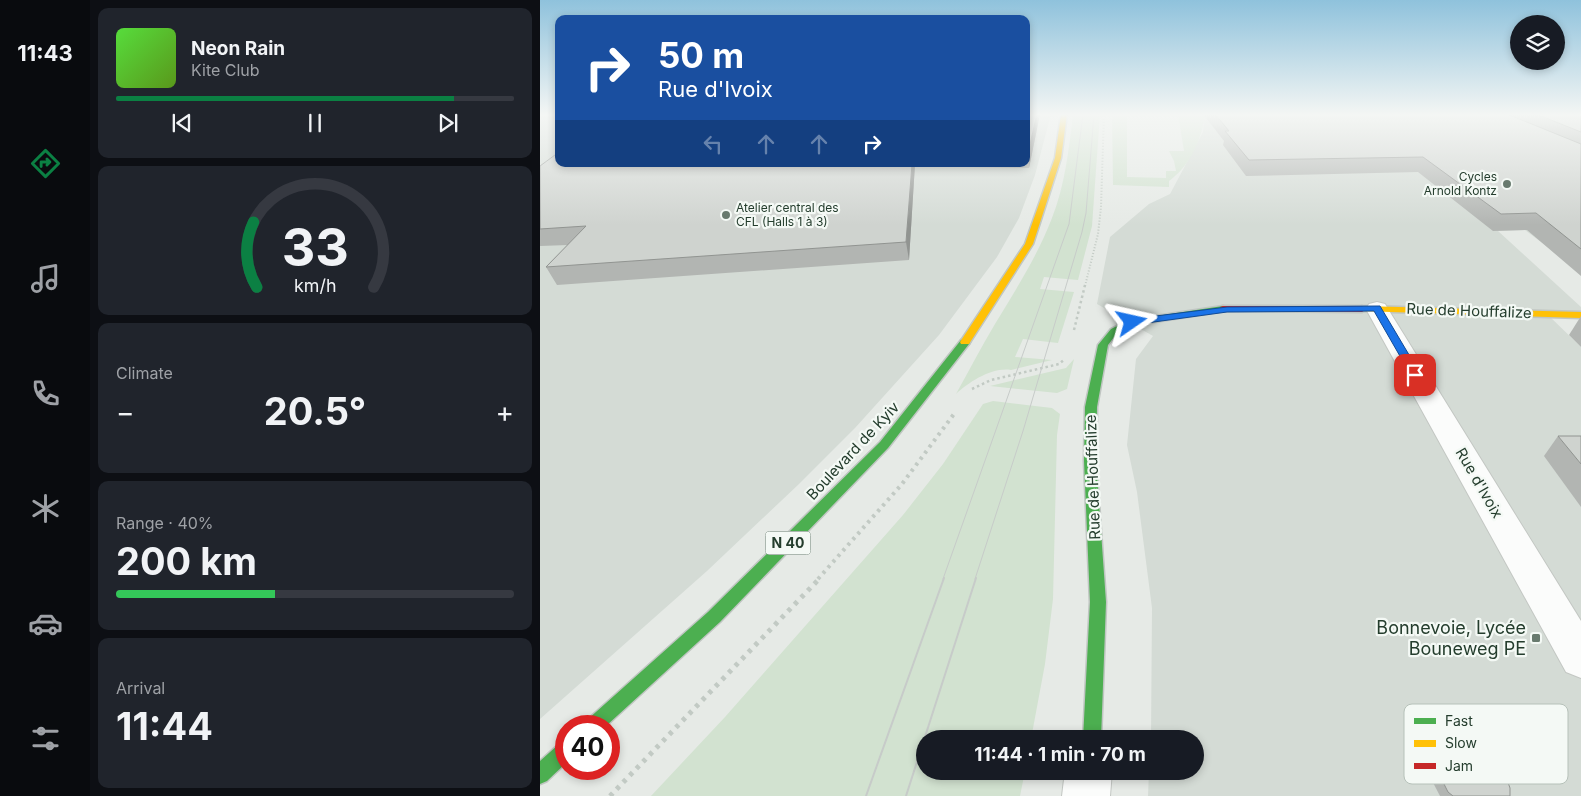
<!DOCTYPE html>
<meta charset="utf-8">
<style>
:root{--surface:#171b24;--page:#20242c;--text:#f1f3f6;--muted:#9ea1a6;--line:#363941;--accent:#0b8043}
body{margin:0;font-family:Inter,sans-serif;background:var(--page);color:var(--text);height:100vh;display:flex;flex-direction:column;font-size:19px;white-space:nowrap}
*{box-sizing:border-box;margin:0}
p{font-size:16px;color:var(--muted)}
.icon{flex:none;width:28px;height:28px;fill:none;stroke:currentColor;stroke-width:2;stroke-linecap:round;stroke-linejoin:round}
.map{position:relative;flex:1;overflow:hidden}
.panel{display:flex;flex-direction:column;gap:8px;padding:8px;background:#0d0f14;width:450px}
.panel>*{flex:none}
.banner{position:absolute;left:15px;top:15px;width:475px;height:152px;border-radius:10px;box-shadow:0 2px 8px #0003;background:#1a4fa0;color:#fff;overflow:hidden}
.controls{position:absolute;left:970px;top:15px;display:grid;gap:10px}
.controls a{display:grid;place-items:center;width:55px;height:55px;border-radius:50%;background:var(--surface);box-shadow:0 2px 8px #0003;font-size:25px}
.speed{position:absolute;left:15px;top:715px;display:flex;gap:10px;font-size:25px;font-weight:700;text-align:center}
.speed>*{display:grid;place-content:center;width:65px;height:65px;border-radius:50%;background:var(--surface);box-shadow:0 2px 8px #0003;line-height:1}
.speed .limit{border:8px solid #d22;background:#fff;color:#111}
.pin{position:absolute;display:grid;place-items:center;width:42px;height:42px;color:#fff;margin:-21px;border-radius:10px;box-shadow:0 2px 8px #0006}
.me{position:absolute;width:55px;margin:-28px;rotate:79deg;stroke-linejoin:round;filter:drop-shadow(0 0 4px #0008)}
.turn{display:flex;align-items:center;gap:18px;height:105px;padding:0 20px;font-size:22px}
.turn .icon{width:65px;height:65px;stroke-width:2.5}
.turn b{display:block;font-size:35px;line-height:42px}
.lanes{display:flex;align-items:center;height:48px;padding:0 20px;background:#0003;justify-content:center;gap:25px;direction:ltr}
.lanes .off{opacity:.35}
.big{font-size:38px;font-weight:700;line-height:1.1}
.panel .card{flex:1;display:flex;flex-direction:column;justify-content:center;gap:8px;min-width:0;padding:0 18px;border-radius:10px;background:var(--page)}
.panel .dial{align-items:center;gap:0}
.dial svg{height:130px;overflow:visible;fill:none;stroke:var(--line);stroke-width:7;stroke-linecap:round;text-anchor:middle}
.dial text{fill:var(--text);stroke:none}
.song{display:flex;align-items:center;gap:15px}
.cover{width:60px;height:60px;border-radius:8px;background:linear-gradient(135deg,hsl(110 70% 55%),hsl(90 70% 35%))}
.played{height:5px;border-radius:2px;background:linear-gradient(90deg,var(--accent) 85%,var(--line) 85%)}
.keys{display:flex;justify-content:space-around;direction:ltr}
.heat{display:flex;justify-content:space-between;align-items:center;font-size:28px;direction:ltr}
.charge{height:8px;border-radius:4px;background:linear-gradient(90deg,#34c759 40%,var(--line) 0)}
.trip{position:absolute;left:376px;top:730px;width:288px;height:50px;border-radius:25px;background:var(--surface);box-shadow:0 2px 8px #0003;font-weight:700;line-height:50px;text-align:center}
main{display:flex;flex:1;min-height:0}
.dock{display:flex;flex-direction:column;width:90px;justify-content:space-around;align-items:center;background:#090b0e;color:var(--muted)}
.dock .icon{width:35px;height:35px}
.dock .on{color:var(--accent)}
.dock b{font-size:22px;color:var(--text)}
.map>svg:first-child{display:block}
</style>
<main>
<nav class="dock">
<b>11:43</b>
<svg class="icon on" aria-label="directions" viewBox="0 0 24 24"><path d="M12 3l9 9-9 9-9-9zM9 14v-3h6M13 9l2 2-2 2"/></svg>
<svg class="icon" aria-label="music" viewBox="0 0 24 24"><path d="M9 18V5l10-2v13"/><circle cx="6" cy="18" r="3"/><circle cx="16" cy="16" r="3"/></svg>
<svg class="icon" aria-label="phone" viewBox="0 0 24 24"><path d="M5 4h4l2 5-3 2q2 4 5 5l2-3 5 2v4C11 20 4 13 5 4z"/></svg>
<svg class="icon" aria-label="climate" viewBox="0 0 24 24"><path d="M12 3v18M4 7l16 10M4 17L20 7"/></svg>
<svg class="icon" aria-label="car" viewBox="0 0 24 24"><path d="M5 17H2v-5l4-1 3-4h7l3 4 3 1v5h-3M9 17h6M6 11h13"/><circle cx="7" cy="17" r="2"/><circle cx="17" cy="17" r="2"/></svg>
<svg class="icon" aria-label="filters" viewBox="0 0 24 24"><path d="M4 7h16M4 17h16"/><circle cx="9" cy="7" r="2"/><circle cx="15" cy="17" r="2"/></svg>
</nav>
<section class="panel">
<div class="card">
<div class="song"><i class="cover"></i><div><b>Neon Rain</b><p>Kite Club</p></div></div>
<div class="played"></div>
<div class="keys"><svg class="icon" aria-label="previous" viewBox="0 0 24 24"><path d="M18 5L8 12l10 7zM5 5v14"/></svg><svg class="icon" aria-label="pause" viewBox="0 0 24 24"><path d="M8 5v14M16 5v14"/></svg><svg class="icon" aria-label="next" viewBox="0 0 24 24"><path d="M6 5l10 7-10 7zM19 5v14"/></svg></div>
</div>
<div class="card dial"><svg viewBox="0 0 100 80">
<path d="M14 69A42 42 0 1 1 86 69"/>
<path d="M14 69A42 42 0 0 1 12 29" stroke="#0b8043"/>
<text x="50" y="56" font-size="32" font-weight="700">33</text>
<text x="50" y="72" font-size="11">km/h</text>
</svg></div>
<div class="card"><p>Climate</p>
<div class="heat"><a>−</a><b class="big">20.5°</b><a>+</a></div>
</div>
<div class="card"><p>Range · 40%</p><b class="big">200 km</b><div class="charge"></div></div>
<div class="card"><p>Arrival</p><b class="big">11:44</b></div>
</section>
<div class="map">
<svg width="1041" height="796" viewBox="0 0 1041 796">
<rect width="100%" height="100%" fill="#e6eae6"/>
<g fill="#d4dbd5">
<path d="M0,114H19V164H486V114H511L495,175L479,218L457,257L399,335L315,428L259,484L167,571L0,719Z"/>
<path d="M660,114H945L1013,251L985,230L958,231L1041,307V315L1007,314L1041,347V796H608L609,771H655V739H611L612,608L597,492L587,445L596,359L613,336L557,304L570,237L609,204L630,194L663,132L665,114Z"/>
</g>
<g fill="#d2e2d0">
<path d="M533,114H560L552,226L538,280L504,277L500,289L534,292L518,343L483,339L475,357L512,360L471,370C452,367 429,382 416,394C429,371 441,347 455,324C476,289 497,257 512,218C525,185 529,149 533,114Z"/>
<path d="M572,114H587V177L626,178V171H636L634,161L629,151H644L638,114H665C662,139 650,166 629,181V187L573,185Z"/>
<path d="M534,359L527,389L517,393L450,386L526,368Z"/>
<path d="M453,401L512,408L520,414L517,435L513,599L505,664L491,739H385V771H485L480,796H111L185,717L363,515L403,464L443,404Z"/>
</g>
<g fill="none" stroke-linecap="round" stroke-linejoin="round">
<defs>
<g id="street">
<path d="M837,302L845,304L848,309L1041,621V678L1026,672L826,309L829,304Z"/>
<path d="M525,771H572L570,796H522Z"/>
</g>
<g id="fast">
<path d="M683,306L686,307V311L594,325L577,333L568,345L557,407L556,461L566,602L561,739H543L550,602L544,461L545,407L558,345L571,329L589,320Z"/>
<path d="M425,339L430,342L429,344L348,448L180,622L66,726H44L47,720L168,612L340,442L421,340Z"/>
<path d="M26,742V763L7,781L0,784V761L19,744Z"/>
</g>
<g id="slow">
<path d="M521,114H527L521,158L493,244L429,344H421L420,342L485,244L515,158Z"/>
<path d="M822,306L1041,312V318L819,311V307Z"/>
</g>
<path id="jam" d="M683,306H822L827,309L822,312L680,311V307Z"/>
</defs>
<use href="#street" stroke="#c3c7c3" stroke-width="2"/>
<use href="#fast" stroke="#c0c6c2" stroke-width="3"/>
<use href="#slow" stroke="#c0c6c2" stroke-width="3"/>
<use href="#jam" stroke="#c0c6c2" stroke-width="3"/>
<path stroke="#c2cac4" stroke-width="2" stroke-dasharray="1 2" stroke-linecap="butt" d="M545,286L558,234L561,207L564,114"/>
<g stroke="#c2cac4" stroke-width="2.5" stroke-dasharray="2.5 3" stroke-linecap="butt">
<path d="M534,330L545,285"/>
<path d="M432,389L451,380L519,364L525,359"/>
</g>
<path stroke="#c2cac4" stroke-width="4" stroke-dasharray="3 4.5" stroke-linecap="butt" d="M278,579L362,484L414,414"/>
<path stroke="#c2cac4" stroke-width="5" stroke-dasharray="4 5.5" stroke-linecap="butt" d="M70,796L280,578"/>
<use href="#street" fill="#fbfcfb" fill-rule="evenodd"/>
<use href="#fast" fill="#4caf50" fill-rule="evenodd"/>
<use href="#slow" fill="#ffc107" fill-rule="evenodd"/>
<use href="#jam" fill="#c62828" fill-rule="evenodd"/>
<g stroke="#c7cbc9" stroke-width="1">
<path d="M403,579L529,224L543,114"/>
<path d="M435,579L483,431L542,232L546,213L554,114"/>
</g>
<g stroke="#c7cbc9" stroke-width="2">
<path d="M326,796L404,578"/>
<path d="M366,796L436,578"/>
</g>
</g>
<g fill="#b2b5b2">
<path d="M486,114H500L489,168L425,167V164H486Z"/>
<path d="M663,114H1041V276L987,230L953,231L878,172L706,176L683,145L684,141Z"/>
<path d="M375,164L369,260L17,285L6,267L28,245L0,246V166Z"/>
<path d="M1041,316V347L1029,335Z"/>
<path d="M1018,436H1041V507L1004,456Z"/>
<path d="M899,746L970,796H900L888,773V762L892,752Z"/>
</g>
<g fill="#919491">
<path d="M497,114H500L489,168L488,153Z"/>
<path d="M372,164H375L369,260L366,242Z"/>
</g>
<g fill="#cfd3cf" stroke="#919491">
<path d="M486,114H497L488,153H486Z"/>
<path d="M675,114H967L1041,144V249L996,213L961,214L883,157L709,160L685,131H689Z"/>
<path d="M996,114H1041V132Z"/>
<path d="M19,152V164H372L366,242L6,267L46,226L0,229V166Z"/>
<path d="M1018,436H1041V464Z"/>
<path d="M916,738L939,746L960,765L966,777L970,788V796H913L908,792L895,766V755L899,746L907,740Z"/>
</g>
<linearGradient id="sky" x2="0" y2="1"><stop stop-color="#8fc2dc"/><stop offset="0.51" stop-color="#f4f6f4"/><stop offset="1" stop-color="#f4f6f4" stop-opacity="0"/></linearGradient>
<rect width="1041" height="225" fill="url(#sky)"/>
<path fill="#1a73e8" stroke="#114b97" d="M840,306L881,375L879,377H872L834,311L687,312L592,325L587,322L592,319L687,307Z"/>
<g fill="#687a6e" stroke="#f4f9f5" stroke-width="2">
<circle cx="967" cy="184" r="5"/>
<circle cx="186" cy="215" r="5"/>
<rect x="991" y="633" width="10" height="10" rx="2.5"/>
</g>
<g text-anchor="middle" stroke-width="4.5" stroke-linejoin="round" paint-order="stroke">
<g font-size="12" fill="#243d2d" stroke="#f4f9f5" text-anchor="end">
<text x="957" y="181">Cycles<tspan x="957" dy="14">Arnold Kontz</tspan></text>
<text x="196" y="212" text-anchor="start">Atelier central des<tspan x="196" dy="14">CFL (Halls 1 à 3)</tspan></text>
</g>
<rect fill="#f4f9f5" stroke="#627569" stroke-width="1" x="225.5" y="531.5" width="45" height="23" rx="4"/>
<g font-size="14" font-weight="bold" fill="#243d2d">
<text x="248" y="548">N 40</text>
</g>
<g font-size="15" fill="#243d2d" stroke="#f4f9f5">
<text transform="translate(929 311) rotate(2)" y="5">Rue de Houffalize</text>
<text transform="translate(313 451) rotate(-47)" y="5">Boulevard de Kyiv</text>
<text transform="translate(553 477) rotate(-92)" y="5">Rue de Houffalize</text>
<text transform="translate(939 483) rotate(60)" y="5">Rue d'Ivoix</text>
</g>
<g font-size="18" fill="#243d2d" stroke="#f4f9f5" text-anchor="end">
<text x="986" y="634">Bonnevoie, Lycée<tspan x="986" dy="21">Bouneweg PE</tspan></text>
</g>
</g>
<rect x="864" y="704" width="164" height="80" rx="8" fill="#f4f9f5" stroke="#b6c1b9" stroke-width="1"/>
<rect x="874" y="718" width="22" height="6" fill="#4caf50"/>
<rect x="874" y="740" width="22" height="7" fill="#ffc107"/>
<rect x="874" y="763" width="22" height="6" fill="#c62828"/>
<g font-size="14" fill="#243d2d">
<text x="905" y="726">Fast</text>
<text x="905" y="748">Slow</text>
<text x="905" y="771">Jam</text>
</g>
</svg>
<div class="controls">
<a><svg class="icon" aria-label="layers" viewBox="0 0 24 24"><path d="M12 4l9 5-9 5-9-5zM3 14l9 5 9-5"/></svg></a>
</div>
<div class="speed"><div class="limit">40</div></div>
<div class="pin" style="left:875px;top:375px;background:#d93025"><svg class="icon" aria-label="arrive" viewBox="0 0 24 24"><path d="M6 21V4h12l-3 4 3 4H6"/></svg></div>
<svg class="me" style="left:592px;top:322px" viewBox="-20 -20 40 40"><path d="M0-17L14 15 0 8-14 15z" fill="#1a73e8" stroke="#fff" stroke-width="4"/></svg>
<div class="trip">11:44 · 1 min · 70 m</div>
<div class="banner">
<div class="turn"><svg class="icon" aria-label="right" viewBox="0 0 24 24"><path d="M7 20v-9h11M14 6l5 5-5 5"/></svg><div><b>50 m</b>Rue d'Ivoix</div></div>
<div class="lanes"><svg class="icon off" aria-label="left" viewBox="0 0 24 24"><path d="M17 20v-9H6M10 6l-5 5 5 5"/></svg><svg class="icon off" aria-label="ahead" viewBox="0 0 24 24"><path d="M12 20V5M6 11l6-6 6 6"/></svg><svg class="icon off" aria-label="ahead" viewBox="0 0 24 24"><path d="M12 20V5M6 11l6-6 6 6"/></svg><svg class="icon" aria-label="right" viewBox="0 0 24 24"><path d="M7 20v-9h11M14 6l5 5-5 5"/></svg></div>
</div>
</div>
</main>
